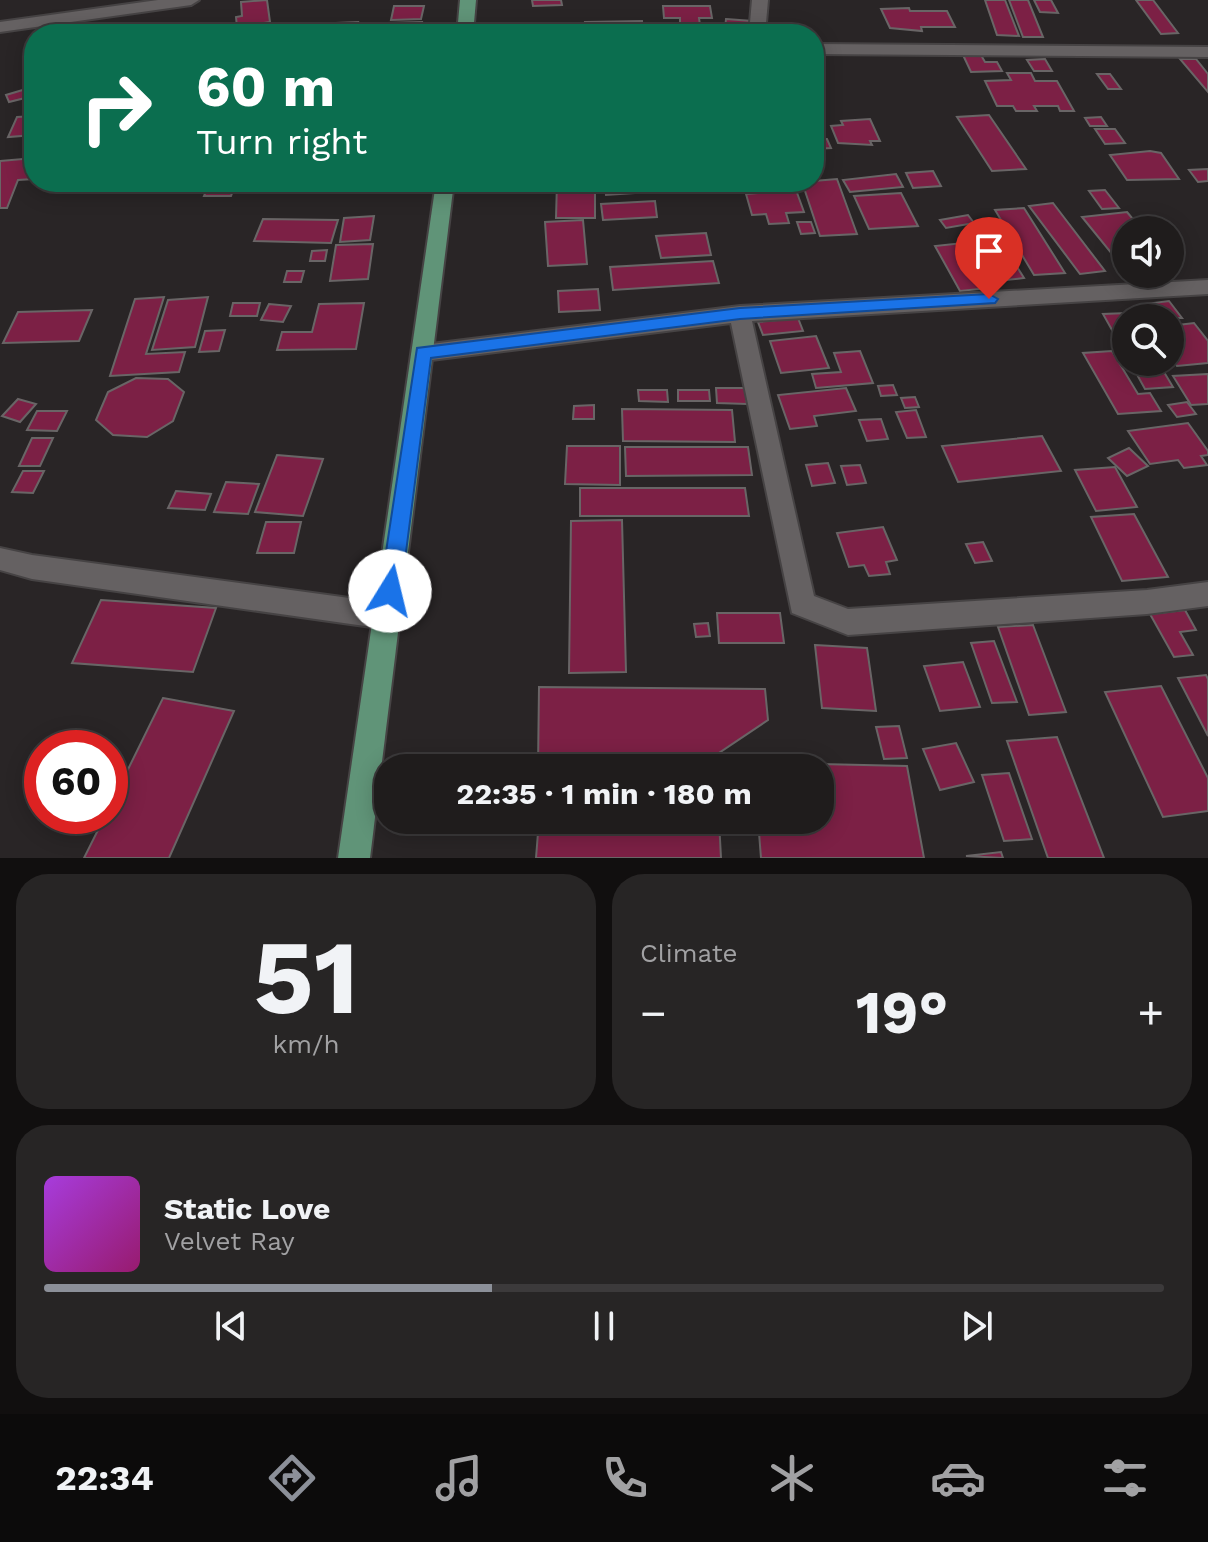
<!DOCTYPE html>
<meta charset="utf-8">
<style>
:root{--surface:#1f1c1c;--page:#272525;--text:#f1f3f6;--muted:#a1a1a3;--line:#3c3a3b;--accent:#8c9099}
body{margin:0;font-family:"Work Sans",sans-serif;background:var(--page);color:var(--text);height:100vh;display:flex;flex-direction:column;font-size:30px;white-space:nowrap}
*{box-sizing:border-box;margin:0}
p{font-size:26px;color:var(--muted)}
.icon{flex:none;width:44px;height:44px;fill:none;stroke:currentColor;stroke-width:2;stroke-linecap:round;stroke-linejoin:round}
.map{position:relative;height:858px;overflow:hidden}
.side{display:flex;flex-direction:column;gap:16px;padding:16px;background:#110f0f;flex:1}
.side>*{flex:none}
.banner{position:absolute;left:24px;top:24px;width:800px;height:168px;border-radius:32px;box-shadow:0 4px 20px #0003,0 0 0 2px var(--line);background:#0b6e4f;color:#fff;overflow:hidden}
.fabs{position:absolute;left:1112px;top:216px;display:grid;gap:16px}
.fabs a{display:grid;place-items:center;width:72px;height:72px;border-radius:50%;background:var(--surface);box-shadow:0 4px 20px #0003,0 0 0 2px var(--line);font-size:40px}
.speed{position:absolute;left:24px;top:730px;display:flex;gap:16px;font-size:40px;font-weight:700;text-align:center}
.speed>*{display:grid;place-content:center;width:104px;height:104px;border-radius:50%;background:var(--surface);box-shadow:0 4px 20px #0003,0 0 0 2px var(--line);line-height:1}
.speed .limit{border:12px solid #d22;background:#fff;color:#111}
.pin{position:absolute;display:grid;place-items:center;width:68px;height:68px;color:#fff;margin:-82px -34px;border-radius:50% 50% 50% 0;rotate:-45deg;box-shadow:0 0 8px #0007}
.pin .icon{rotate:45deg}
.me{position:absolute;width:88px;margin:-44px;rotate:9deg;stroke-linejoin:round;filter:drop-shadow(0 0 6px #0008)}
.turn{display:flex;align-items:center;gap:28px;height:168px;padding:0 40px;font-size:36px}
.turn .icon{width:104px;height:104px;stroke-width:2.5}
.turn b{display:block;font-size:56px;line-height:68px}
.big{font-size:60px;font-weight:700;line-height:1.1}
.side .tile{flex:1;display:flex;flex-direction:column;justify-content:center;gap:12px;min-width:0;padding:0 28px;border-radius:32px;background:var(--page)}
.side .dial{align-items:center;gap:0}
.dial b{font-size:104px;line-height:1}
.song{display:flex;align-items:center;gap:24px}
.cover{width:96px;height:96px;border-radius:12px;background:linear-gradient(135deg,hsl(280 70% 55%),hsl(320 70% 35%))}
.played{height:8px;border-radius:4px;background:linear-gradient(90deg,var(--accent) 40%,var(--line) 40%)}
.keys{display:flex;justify-content:space-around;direction:ltr}
.heat{display:flex;justify-content:space-between;align-items:center;font-size:44px;direction:ltr}
.side .tiles{flex:1;display:grid;gap:16px;grid-template-columns:1fr 1fr}
.tile:last-child{grid-column:span 2}
.trip{position:absolute;left:374px;top:754px;width:460px;height:80px;border-radius:32px;background:var(--surface);box-shadow:0 4px 20px #0003,0 0 0 2px var(--line);font-weight:700;line-height:80px;text-align:center}
.tabs{display:flex;height:128px;justify-content:space-around;align-items:center;background:#0c0b0b;color:var(--muted)}
.tabs .icon{width:56px;height:56px}
.tabs .active{color:var(--accent)}
.tabs b{font-size:36px;color:var(--text)}
.map>svg:first-child{display:block}
</style>
<div class="map">
<svg width="1208" height="858" viewBox="0 0 1208 858">
<rect width="100%" height="100%" fill="#292526"/>
<g fill="#7c2045" stroke="#696566" stroke-width="2">
<path d="M267,0L270,22L237,27L236,17L242,16L241,2Z"/>
<path d="M532,0H561L562,5L533,6Z"/>
<path d="M985,0H1005L1019,36L997,35Z"/>
<path d="M1009,0H1028L1043,37H1023Z"/>
<path d="M1034,0H1051L1058,13L1040,12Z"/>
<path d="M1136,0H1153L1178,33L1161,34Z"/>
<path d="M394,6H424L421,19L391,20Z"/>
<path d="M663,6H710L712,18H699L700,25H680V18H664Z"/>
<path d="M909,8L910,11H947L955,27H921L922,31L890,28L881,9Z"/>
<path d="M726,19L752,21L751,30L725,28Z"/>
<path d="M642,21L643,34H586L585,22Z"/>
<path d="M358,22L355,34H333L336,23Z"/>
<path d="M422,22L420,34H385L388,23Z"/>
<rect x="546" y="29" width="34" height="5"/>
<path d="M963,55H981L985,62H997L1002,71L971,72Z"/>
<path d="M1045,59L1052,71H1034L1027,60Z"/>
<path d="M1180,59H1196L1208,74V92Z"/>
<path d="M1007,73H1031L1035,81H1057L1074,111H1060L1058,106H1034L1037,111H1016L1013,106H997L985,81L1011,80Z"/>
<path d="M1097,74H1110L1121,89H1108Z"/>
<path d="M26,89L29,97L9,102L6,95Z"/>
<path d="M989,115L1026,169L992,171L957,117Z"/>
<path d="M34,116V135L8,137L17,117Z"/>
<path d="M1101,117L1107,126H1090L1085,118Z"/>
<path d="M870,119L880,141H870L872,145L838,143L831,126L843,125L841,121Z"/>
<path d="M1095,129H1115L1125,143L1105,144Z"/>
<path d="M814,139H827L831,148L814,149Z"/>
<path d="M1150,151L1161,153L1179,179L1127,180L1110,155Z"/>
<path d="M34,158V179L18,180L7,208H0V161Z"/>
<path d="M1208,169V181L1198,182L1189,170Z"/>
<path d="M933,171L941,186L913,188L906,173Z"/>
<path d="M896,174L903,187L850,192L843,180Z"/>
<path d="M837,179L857,234L820,236L802,182Z"/>
<path d="M210,182H236L231,196H204Z"/>
<path d="M557,182H595V218H556Z"/>
<path d="M737,183L739,192L724,193L722,184Z"/>
<path d="M633,185L634,193L606,195L605,187Z"/>
<path d="M796,190L804,212L786,213L789,223L769,224L766,214L752,215L746,194Z"/>
<path d="M1105,190L1119,208L1102,209L1089,191Z"/>
<path d="M901,193L918,226L869,229L854,196Z"/>
<path d="M655,201L657,217L603,220L601,204Z"/>
<path d="M1053,203L1105,271L1080,274L1029,206Z"/>
<path d="M1024,208L1065,273L1034,275L995,210Z"/>
<path d="M1127,212L1142,230H1126V252L1112,254L1082,217Z"/>
<path d="M968,215L974,223L946,228L940,220Z"/>
<path d="M374,216L370,240L340,242L344,218Z"/>
<path d="M263,219L338,220L331,243L254,241Z"/>
<path d="M583,220L587,264L548,266L545,222Z"/>
<path d="M797,222H811L815,233L801,234Z"/>
<path d="M989,223L1024,278L1006,280L972,224Z"/>
<path d="M706,233L711,255L661,258L656,236Z"/>
<path d="M963,243L989,288L960,291L935,246Z"/>
<path d="M373,244L368,279L330,281L336,245Z"/>
<path d="M327,250L325,261H310L312,251Z"/>
<path d="M713,261L719,283L613,290L610,267Z"/>
<path d="M287,271H304L301,282H284Z"/>
<path d="M598,289L600,310L559,312L558,291Z"/>
<path d="M164,297L146,354L185,352L179,372L110,376L135,299Z"/>
<path d="M208,297L195,347L152,350L168,300Z"/>
<path d="M1169,301L1182,318H1148L1138,305Z"/>
<path d="M233,303H260L257,316H230Z"/>
<path d="M364,303L356,349L277,350L282,332H312L319,304Z"/>
<path d="M269,304L291,306L283,322L261,320Z"/>
<path d="M92,310L79,341L3,343L18,312Z"/>
<path d="M1128,313L1132,318H1126V355L1103,314Z"/>
<path d="M798,318L803,331L763,335L758,322Z"/>
<path d="M1194,323L1208,341V363L1177,366L1170,357V326Z"/>
<path d="M225,330L219,351L199,352L205,331Z"/>
<path d="M816,336L829,368L781,373L770,341Z"/>
<path d="M860,351L873,383L816,388L812,374L841,372L834,353Z"/>
<path d="M1112,351L1138,394L1150,393L1161,411L1118,414L1083,353Z"/>
<path d="M1130,362H1158L1173,387L1145,389Z"/>
<path d="M1208,374V404L1191,405L1173,376Z"/>
<path d="M136,378L168,379L184,392L173,421L147,437L113,435L96,420L108,392Z"/>
<path d="M893,385L897,395L881,396L878,386Z"/>
<path d="M716,388H745L747,404L717,403Z"/>
<path d="M846,388L856,411L814,416L817,426L790,429L778,395Z"/>
<path d="M638,390H667L668,402L639,401Z"/>
<path d="M678,390H709L710,401H678Z"/>
<path d="M915,397L919,407L905,408L901,398Z"/>
<path d="M18,399L36,404L20,422L2,416Z"/>
<path d="M1187,402L1196,414L1177,417L1168,405Z"/>
<path d="M594,405V419H573L574,406Z"/>
<path d="M622,409L732,410L735,442L623,441Z"/>
<path d="M916,410L926,437L907,438L896,412Z"/>
<path d="M37,411H67L57,431L27,430Z"/>
<path d="M881,419L888,439L867,441L859,420Z"/>
<path d="M1188,423L1208,451V455L1201,456L1207,465L1184,468L1178,460L1150,464L1128,431Z"/>
<path d="M1042,436L1061,471L958,482L942,446Z"/>
<path d="M32,438H53L40,466H19Z"/>
<path d="M567,446H620V485L565,484Z"/>
<path d="M625,447H748L752,475L626,476Z"/>
<path d="M1129,448L1148,466L1127,476L1108,458Z"/>
<path d="M277,455L323,459L303,516L255,512Z"/>
<path d="M828,463L835,483L812,486L806,465Z"/>
<path d="M860,465L866,483L847,485L841,466Z"/>
<path d="M1115,467L1137,507L1096,511L1075,470Z"/>
<path d="M23,471H44L33,493L12,492Z"/>
<path d="M226,482L259,484L248,514L214,512Z"/>
<path d="M580,488H745L749,516H580Z"/>
<path d="M176,491L211,494L205,510L168,508Z"/>
<path d="M1134,514L1168,577L1122,581L1091,517Z"/>
<path d="M622,520L626,672L569,673L571,521Z"/>
<path d="M266,522H301L294,553H257Z"/>
<path d="M883,527L897,560L886,562L890,574L869,576L864,565L849,567L837,533Z"/>
<path d="M983,542L992,561L975,563L966,544Z"/>
<path d="M101,600L216,608L193,672L72,663Z"/>
<path d="M1185,610L1196,630L1180,632L1193,655L1174,657L1150,614Z"/>
<path d="M717,613H780L784,643H719Z"/>
<path d="M708,623L710,636L696,637L694,624Z"/>
<path d="M1033,625L1066,712L1029,715L998,627Z"/>
<path d="M994,641L1017,702L992,703L971,643Z"/>
<path d="M815,645L867,648L876,711L822,708Z"/>
<path d="M963,662L980,707L940,711L924,666Z"/>
<path d="M1206,675L1208,679V736L1178,678Z"/>
<path d="M1161,686L1208,778V811L1163,817L1105,692Z"/>
<path d="M539,687L765,689L768,720L701,765L538,768Z"/>
<path d="M163,698L234,711L169,858H84L105,816H110V806Z"/>
<path d="M899,726L907,758L884,759L876,727Z"/>
<path d="M1057,737L1104,858H1048L1007,741Z"/>
<path d="M956,743L974,782L940,790L923,749Z"/>
<path d="M776,763L907,766L924,858H761L758,820H820V768H777Z"/>
<path d="M1009,773L1032,839L1004,841L982,775Z"/>
<path d="M539,820H719L721,858H536Z"/>
<path d="M1001,852L1003,858L966,856Z"/>
</g>
<g fill="none" stroke-linecap="round" stroke-linejoin="round">
<defs>
<g id="street">
<path d="M158,0H199L191,5L0,32V22Z"/>
<path d="M752,0H768L765,34H749Z"/>
<path d="M814,44L1208,47V57L814,54Z"/>
<path d="M1208,280V294L752,321L814,596L848,609L1147,590L1208,582V606L1147,614L848,635L792,613L731,323L423,361L415,359L412,353L415,347L423,345L740,306Z"/>
<path d="M0,548L32,555L386,603L396,607L400,616L396,625L386,629L32,579L0,570Z"/>
</g>
<g id="primary">
<path d="M460,0H476L473,34H457Z"/>
<path d="M436,182H454L370,858H338Z"/>
</g>
</defs>
<use href="#street" stroke="#464344" stroke-width="4"/>
<use href="#primary" stroke="#464344" stroke-width="4"/>
<use href="#street" fill="#656162" fill-rule="evenodd"/>
<use href="#primary" fill="#609478" fill-rule="evenodd"/>
</g>
<path fill="#1a73e8" stroke="#114b97" stroke-width="2" d="M989,294L998,299L995,303L740,319L431,358L401,591L398,597L390,600L383,597L380,591L417,348L740,308Z"/>
</svg>
<div class="fabs">
<a><svg class="icon" aria-label="sound" viewBox="0 0 24 24"><path d="M4 9h4l5-4v14l-5-4H4zM17 9q2 3 0 6"/></svg></a>
<a><svg class="icon" aria-label="search" viewBox="0 0 24 24"><circle cx="10" cy="10" r="6"/><path d="M15 15l6 6"/></svg></a>
</div>
<div class="speed"><div class="limit">60</div></div>
<div class="pin" style="left:989px;top:299px;background:#d93025"><svg class="icon" aria-label="arrive" viewBox="0 0 24 24"><path d="M6 21V4h12l-3 4 3 4H6"/></svg></div>
<svg class="me" style="left:390px;top:591px" viewBox="-20 -20 40 40"><circle r="19" fill="#fff"/><path d="M0-13L10 11 0 6-10 11z" fill="#1a73e8"/></svg>
<div class="trip">22:35 · 1 min · 180 m</div>
<div class="banner">
<div class="turn"><svg class="icon" aria-label="right" viewBox="0 0 24 24"><path d="M7 20v-9h11M14 6l5 5-5 5"/></svg><div><b>60 m</b>Turn right</div></div>
</div>
</div>
<section class="side">
<div class="tiles">
<div class="tile dial"><b>51</b><p>km/h</p></div>
<div class="tile"><p>Climate</p>
<div class="heat"><a>−</a><b class="big">19°</b><a>+</a></div>
</div>
<div class="tile">
<div class="song"><i class="cover"></i><div><b>Static Love</b><p>Velvet Ray</p></div></div>
<div class="played"></div>
<div class="keys"><svg class="icon" aria-label="previous" viewBox="0 0 24 24"><path d="M18 5L8 12l10 7zM5 5v14"/></svg><svg class="icon" aria-label="pause" viewBox="0 0 24 24"><path d="M8 5v14M16 5v14"/></svg><svg class="icon" aria-label="next" viewBox="0 0 24 24"><path d="M6 5l10 7-10 7zM19 5v14"/></svg></div>
</div>
</div>
</section>
<nav class="tabs">
<b>22:34</b>
<svg class="icon active" aria-label="directions" viewBox="0 0 24 24"><path d="M12 3l9 9-9 9-9-9zM9 14v-3h6M13 9l2 2-2 2"/></svg>
<svg class="icon" aria-label="music" viewBox="0 0 24 24"><path d="M9 18V5l10-2v13"/><circle cx="6" cy="18" r="3"/><circle cx="16" cy="16" r="3"/></svg>
<svg class="icon" aria-label="phone" viewBox="0 0 24 24"><path d="M5 4h4l2 5-3 2q2 4 5 5l2-3 5 2v4C11 20 4 13 5 4z"/></svg>
<svg class="icon" aria-label="climate" viewBox="0 0 24 24"><path d="M12 3v18M4 7l16 10M4 17L20 7"/></svg>
<svg class="icon" aria-label="car" viewBox="0 0 24 24"><path d="M5 17H2v-5l4-1 3-4h7l3 4 3 1v5h-3M9 17h6M6 11h13"/><circle cx="7" cy="17" r="2"/><circle cx="17" cy="17" r="2"/></svg>
<svg class="icon" aria-label="filters" viewBox="0 0 24 24"><path d="M4 7h16M4 17h16"/><circle cx="9" cy="7" r="2"/><circle cx="15" cy="17" r="2"/></svg>
</nav>
